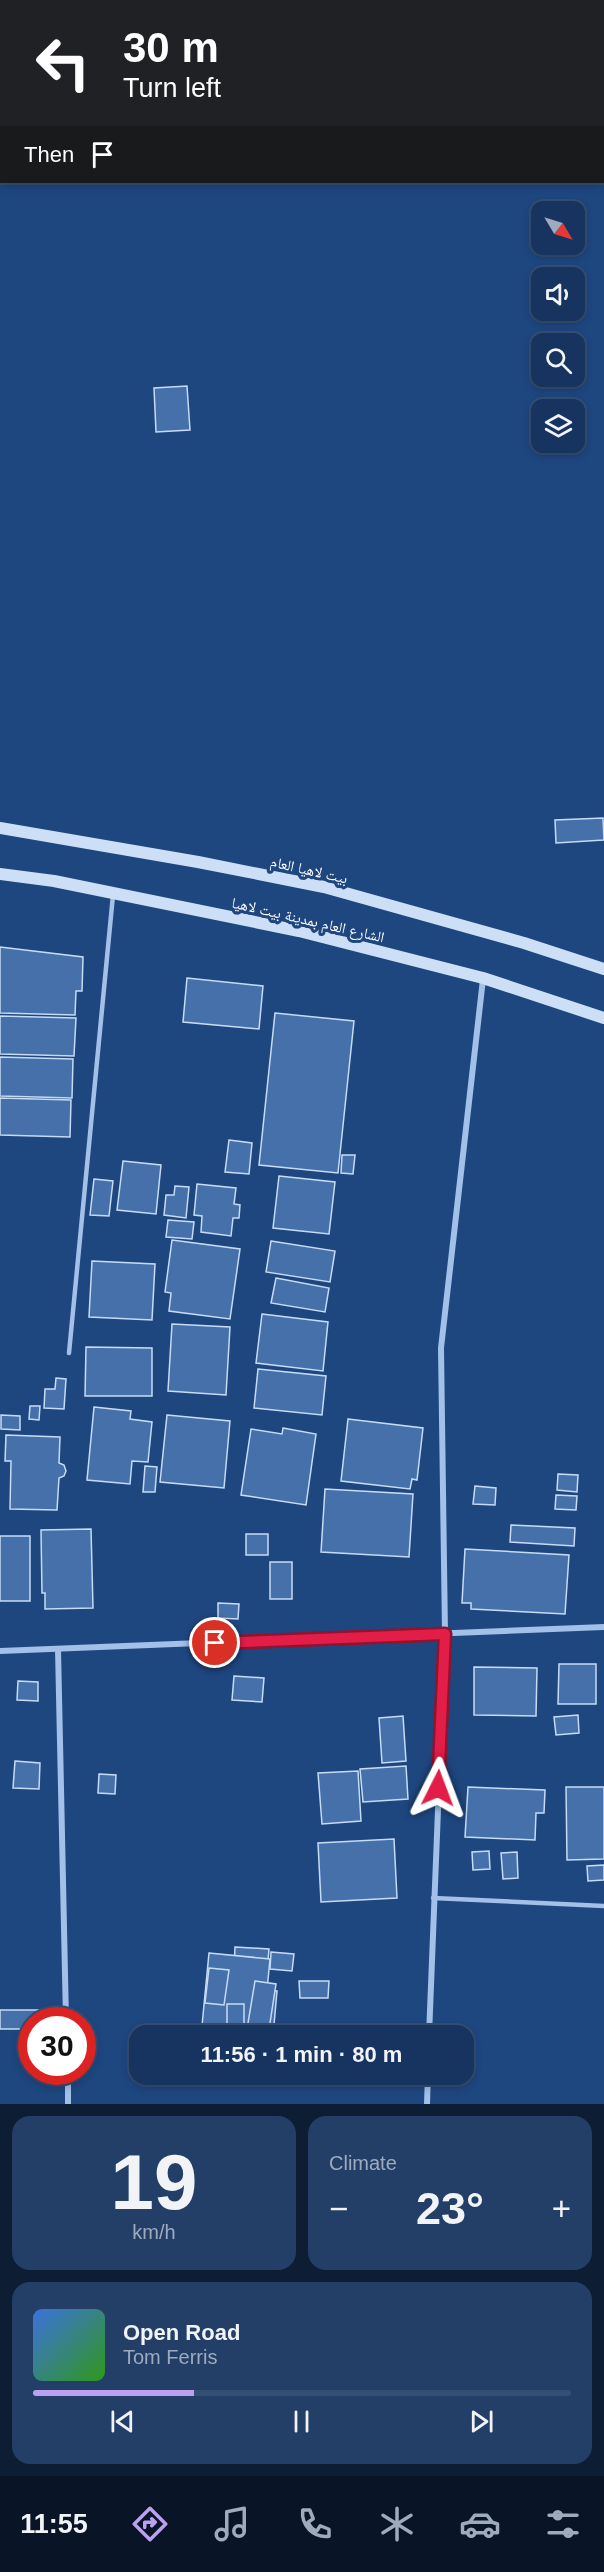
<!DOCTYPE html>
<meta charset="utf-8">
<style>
:root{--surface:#16345f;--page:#233f68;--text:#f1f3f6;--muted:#9eaabd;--line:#354f74;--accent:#bca0f2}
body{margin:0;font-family:Arial,"Noto Naskh Arabic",sans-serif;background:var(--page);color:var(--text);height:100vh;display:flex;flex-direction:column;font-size:22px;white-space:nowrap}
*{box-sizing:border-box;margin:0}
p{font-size:20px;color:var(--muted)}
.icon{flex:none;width:33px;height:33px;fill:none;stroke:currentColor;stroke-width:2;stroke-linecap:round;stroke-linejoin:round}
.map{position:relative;height:2104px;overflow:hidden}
.drawer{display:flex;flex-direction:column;gap:12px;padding:12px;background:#0c1d34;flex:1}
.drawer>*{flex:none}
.top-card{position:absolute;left:0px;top:0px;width:604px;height:183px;box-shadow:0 3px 9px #0003,0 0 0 2px var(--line);background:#202124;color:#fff;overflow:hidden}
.needle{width:39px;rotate:128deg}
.buttons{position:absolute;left:531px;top:201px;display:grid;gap:12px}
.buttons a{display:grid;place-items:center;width:54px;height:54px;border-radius:12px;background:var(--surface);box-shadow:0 3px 9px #0003,0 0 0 2px var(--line);font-size:30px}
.speed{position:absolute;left:18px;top:2007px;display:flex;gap:12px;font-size:30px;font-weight:700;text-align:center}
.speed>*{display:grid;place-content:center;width:78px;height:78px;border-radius:50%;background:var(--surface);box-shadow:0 3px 9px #0003,0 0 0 2px var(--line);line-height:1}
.speed .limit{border:9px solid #d22;background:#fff;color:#111}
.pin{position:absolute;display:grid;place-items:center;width:51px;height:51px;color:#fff;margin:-26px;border:3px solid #fff;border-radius:50%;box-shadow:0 2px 6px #0007}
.me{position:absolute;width:66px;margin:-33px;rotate:3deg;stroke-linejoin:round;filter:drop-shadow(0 0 4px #0008)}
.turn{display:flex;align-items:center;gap:21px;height:126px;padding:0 24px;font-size:27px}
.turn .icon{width:78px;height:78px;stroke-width:2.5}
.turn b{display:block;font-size:42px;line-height:51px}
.then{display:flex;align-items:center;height:57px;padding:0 24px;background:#0003;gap:12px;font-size:22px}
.big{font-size:45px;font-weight:800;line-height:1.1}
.drawer .widget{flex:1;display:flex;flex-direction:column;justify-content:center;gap:9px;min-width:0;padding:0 21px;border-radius:18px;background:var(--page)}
.drawer .dial{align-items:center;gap:0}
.dial b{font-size:78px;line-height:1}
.song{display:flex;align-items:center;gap:18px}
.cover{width:72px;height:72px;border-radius:9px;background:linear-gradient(135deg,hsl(220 70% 55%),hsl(110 70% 35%))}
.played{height:6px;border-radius:3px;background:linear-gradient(90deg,var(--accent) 30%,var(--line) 30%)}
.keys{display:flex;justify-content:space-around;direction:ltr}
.heat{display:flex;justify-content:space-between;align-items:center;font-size:33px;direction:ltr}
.drawer .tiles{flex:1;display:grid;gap:12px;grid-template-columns:1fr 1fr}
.widget:last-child{grid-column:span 2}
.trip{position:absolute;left:129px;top:2025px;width:345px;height:60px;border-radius:18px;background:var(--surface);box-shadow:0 3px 9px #0003,0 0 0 2px var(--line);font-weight:800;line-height:60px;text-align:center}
.dock{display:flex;height:96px;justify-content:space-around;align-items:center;background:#091526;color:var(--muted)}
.dock .icon{width:42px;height:42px}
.dock .active{color:var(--accent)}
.dock b{font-size:27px;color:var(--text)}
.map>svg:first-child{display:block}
</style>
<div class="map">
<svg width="604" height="2104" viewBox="0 0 604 2104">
<rect width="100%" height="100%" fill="#1e467f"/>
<g fill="#4670a9" stroke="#c6dbf6" stroke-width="1.5">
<path d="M187,386L190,430L156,432L154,388Z"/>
<path d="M603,818L604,840L556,843L555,820Z"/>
<path d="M0,947L83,957L82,991H76L75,1015L0,1013Z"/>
<path d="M187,978L263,986L259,1029L183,1022Z"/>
<path d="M275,1013L354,1021L338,1173L259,1165Z"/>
<path d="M0,1016L76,1018L74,1056L0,1054Z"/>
<path d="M0,1057L73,1059L72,1098L0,1096Z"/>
<path d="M0,1098L71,1100L70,1137L0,1135Z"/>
<path d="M229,1140L252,1143L249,1174L225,1172Z"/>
<path d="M342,1155H355L353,1174L341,1173Z"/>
<path d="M123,1161L161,1165L156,1214L117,1210Z"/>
<path d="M279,1176L335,1182L329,1234L273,1228Z"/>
<path d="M94,1179L113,1181L109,1216L90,1215Z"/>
<path d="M197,1184L236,1188L234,1204L240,1205L239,1218H233L231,1236L201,1232L202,1216L194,1215Z"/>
<path d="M175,1186L189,1187L186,1218L164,1215L166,1195H174Z"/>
<path d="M168,1220L194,1222L192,1239L166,1237Z"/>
<path d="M172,1240L240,1249L230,1319L169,1311L171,1293L165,1292Z"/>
<path d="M271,1241L335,1251L330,1282L266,1272Z"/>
<path d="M92,1261L155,1264L152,1320L89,1317Z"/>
<path d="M276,1278L329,1288L325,1312L271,1303Z"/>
<path d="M262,1314L328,1322L323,1371L256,1363Z"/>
<path d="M172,1324L230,1327L226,1395L168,1391Z"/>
<path d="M86,1347L152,1348V1396H85Z"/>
<path d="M258,1369L326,1376L322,1415L254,1408Z"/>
<path d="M56,1378L66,1379L64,1409L44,1408L45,1389H55Z"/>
<path d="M30,1406H40L39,1420L29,1419Z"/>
<path d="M94,1407L131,1411L130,1419L152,1422L148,1462L132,1461L130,1484L87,1480Z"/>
<path d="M1,1415L20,1416V1430L1,1429Z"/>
<path d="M167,1415L230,1421L224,1488L160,1482Z"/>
<path d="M348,1419L423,1428L417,1480L412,1479L410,1489L341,1481Z"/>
<path d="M283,1428L316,1434L306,1505L241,1495L251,1429L282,1434Z"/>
<path d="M6,1435L60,1437L59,1463L64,1465L66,1471L64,1476L59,1478L57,1510L10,1509L11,1461H5Z"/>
<path d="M145,1466L157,1467L155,1492H143Z"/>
<path d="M558,1474L578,1475L577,1492L557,1490Z"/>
<path d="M475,1486L496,1488L495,1505L473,1504Z"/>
<path d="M325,1489L413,1494L409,1557L321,1552Z"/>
<path d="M556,1495L577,1496L576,1510L555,1509Z"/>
<path d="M511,1525L575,1528L574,1546L510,1542Z"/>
<path d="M91,1529L93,1608L45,1609V1593H42L41,1530Z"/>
<rect x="246" y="1534" width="22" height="21"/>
<rect x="0" y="1536" width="30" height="65"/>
<path d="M465,1549L569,1555L565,1614L471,1609V1603H462Z"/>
<rect x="270" y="1562" width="22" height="37"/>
<path d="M218,1603L239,1604L238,1619L218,1618Z"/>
<path d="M559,1664H596V1704H558Z"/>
<path d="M474,1667L537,1668L536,1716L474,1715Z"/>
<path d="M234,1676L264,1678L262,1702L232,1700Z"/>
<path d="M18,1681L38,1682V1701L17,1700Z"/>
<path d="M578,1715L579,1733L556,1735L554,1717Z"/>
<path d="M403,1716L406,1761L382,1763L379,1718Z"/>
<path d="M15,1761L40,1763L39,1789L13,1788Z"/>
<path d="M406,1766L408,1799L363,1802L360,1769Z"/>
<path d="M358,1771L361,1821L322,1824L318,1773Z"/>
<path d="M99,1774L116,1775L115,1794L98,1793Z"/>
<path d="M468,1787L545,1790L544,1813H536L535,1840L465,1837Z"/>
<path d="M566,1787H604V1859L567,1860Z"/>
<path d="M394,1839L397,1898L321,1902L318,1843Z"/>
<path d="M489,1851L490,1869L473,1870L472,1852Z"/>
<path d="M517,1852L518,1878L503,1879L501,1853Z"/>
<path d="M604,1865V1880L588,1881L587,1866Z"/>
<path d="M235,1947L269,1949L267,1972L234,1970Z"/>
<path d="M271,1952L294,1954L292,1971L270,1969Z"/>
<path d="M209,1953L270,1959L267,1990L277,1991L273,2036H201Z"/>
<path d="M209,1968L229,1970L224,2005L205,2003Z"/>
<path d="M255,1981L276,1984L268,2036L246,2035Z"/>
<path d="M299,1981H329L328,1998H300Z"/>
<path d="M227,2004H244V2027L227,2026Z"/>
<path d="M0,2010H42V2020H32V2029H0Z"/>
</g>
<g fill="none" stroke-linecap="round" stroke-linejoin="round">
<g stroke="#a2c0e8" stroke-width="4.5">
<path d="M69,1353L113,895"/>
<path d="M433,1898L604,1906"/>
</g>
<g stroke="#a2c0e8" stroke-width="6">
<path d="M58,1649L66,2020"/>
<path d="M0,1651L604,1627"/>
<path d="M429,2036L445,1634L441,1348L483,979"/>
<path d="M68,2072V2104"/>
<path d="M427,2104L428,2074"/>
</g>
<g stroke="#cddef7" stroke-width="12">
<path d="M0,828L198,862L324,887L524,943L604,969"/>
<path d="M0,874L54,881L299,931L483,978L604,1018"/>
</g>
</g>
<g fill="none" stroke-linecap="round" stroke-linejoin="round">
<defs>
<path id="route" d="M215,1643L445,1634L438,1788"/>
</defs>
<use href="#route" stroke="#92132f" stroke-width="15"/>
<use href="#route" stroke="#e11d48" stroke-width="10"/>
</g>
<g text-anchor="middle" stroke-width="6" stroke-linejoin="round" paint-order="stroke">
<g font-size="15" fill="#fff" stroke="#1e467f">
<text transform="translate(309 870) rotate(13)" y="5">بيت لاهيا العام</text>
<text transform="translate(308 920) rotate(13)" y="5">الشارع العام بمدينة بيت لاهيا</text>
</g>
</g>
</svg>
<div class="buttons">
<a><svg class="needle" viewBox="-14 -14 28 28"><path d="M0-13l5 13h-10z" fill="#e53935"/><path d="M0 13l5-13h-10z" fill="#9eaabd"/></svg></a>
<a><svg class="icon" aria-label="sound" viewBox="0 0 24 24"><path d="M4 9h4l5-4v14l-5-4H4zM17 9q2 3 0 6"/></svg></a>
<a><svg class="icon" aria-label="search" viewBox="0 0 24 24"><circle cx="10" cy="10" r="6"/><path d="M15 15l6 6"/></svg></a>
<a><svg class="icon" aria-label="layers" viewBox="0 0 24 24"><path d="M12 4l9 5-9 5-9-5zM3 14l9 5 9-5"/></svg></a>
</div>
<div class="speed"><div class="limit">30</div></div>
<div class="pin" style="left:215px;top:1643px;background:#d93025"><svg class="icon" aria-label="arrive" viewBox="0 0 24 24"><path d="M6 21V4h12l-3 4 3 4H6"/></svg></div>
<svg class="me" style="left:438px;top:1788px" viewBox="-20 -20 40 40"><path d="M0-17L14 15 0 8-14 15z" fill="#e11d48" stroke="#fff" stroke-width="4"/></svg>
<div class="trip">11:56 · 1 min · 80 m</div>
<div class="top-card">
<div class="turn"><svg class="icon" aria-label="left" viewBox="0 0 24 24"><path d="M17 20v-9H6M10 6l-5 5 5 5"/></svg><div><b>30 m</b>Turn left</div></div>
<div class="then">Then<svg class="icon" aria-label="arrive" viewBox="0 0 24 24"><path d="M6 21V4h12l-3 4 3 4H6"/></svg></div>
</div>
</div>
<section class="drawer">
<div class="tiles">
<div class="widget dial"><b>19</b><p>km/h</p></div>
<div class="widget"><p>Climate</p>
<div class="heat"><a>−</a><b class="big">23°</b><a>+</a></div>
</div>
<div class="widget">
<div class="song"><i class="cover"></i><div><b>Open Road</b><p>Tom Ferris</p></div></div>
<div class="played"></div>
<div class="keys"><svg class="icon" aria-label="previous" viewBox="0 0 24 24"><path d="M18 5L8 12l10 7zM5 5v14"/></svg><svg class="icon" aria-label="pause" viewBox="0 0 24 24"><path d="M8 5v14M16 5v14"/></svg><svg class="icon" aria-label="next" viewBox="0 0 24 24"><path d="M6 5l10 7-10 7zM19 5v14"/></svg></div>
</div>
</div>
</section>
<nav class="dock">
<b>11:55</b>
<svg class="icon active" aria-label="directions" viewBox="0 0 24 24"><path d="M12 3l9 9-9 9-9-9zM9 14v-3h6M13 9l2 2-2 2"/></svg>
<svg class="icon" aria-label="music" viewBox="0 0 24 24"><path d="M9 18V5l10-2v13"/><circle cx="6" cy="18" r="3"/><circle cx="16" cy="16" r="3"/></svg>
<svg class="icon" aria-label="phone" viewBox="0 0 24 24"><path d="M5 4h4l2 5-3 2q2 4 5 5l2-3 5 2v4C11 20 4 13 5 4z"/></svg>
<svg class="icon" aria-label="climate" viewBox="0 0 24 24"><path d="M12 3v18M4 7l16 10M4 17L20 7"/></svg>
<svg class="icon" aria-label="car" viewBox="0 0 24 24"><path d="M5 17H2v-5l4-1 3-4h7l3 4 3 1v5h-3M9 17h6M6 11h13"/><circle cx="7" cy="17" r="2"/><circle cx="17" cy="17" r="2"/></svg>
<svg class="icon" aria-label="filters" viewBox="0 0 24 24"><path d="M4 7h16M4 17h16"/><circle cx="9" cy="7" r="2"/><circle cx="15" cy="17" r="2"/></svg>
</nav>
